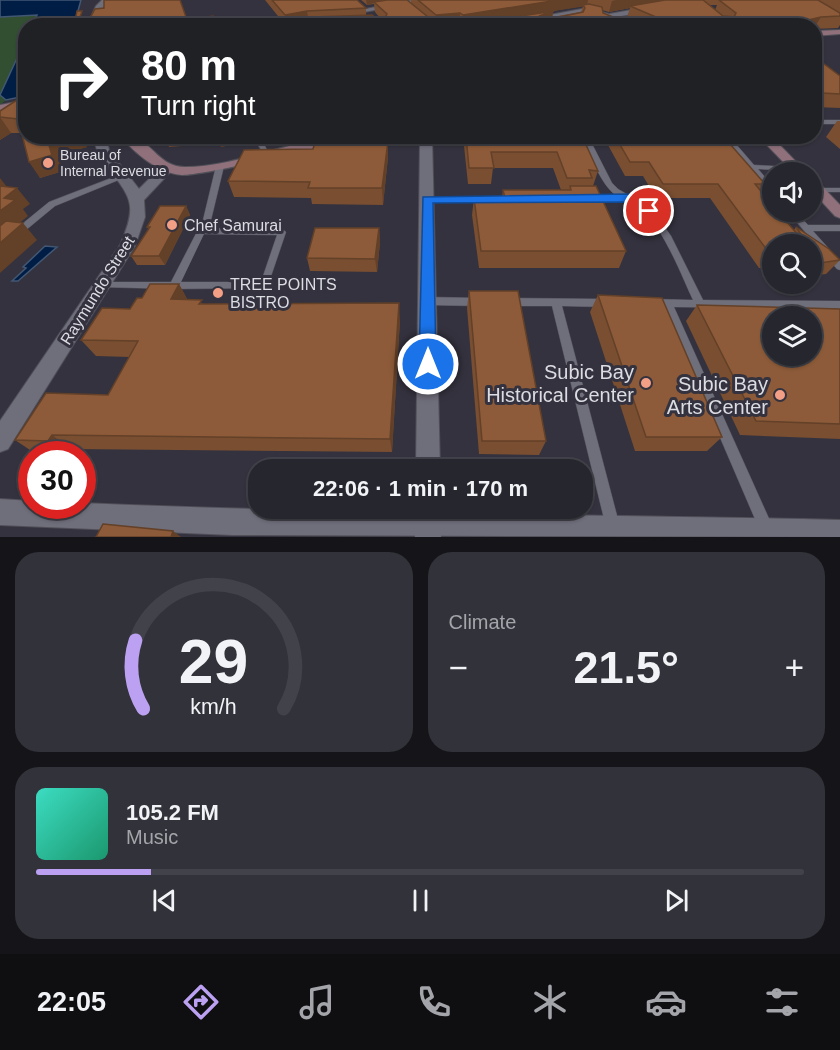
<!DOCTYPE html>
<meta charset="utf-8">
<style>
:root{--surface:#26262e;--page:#32323a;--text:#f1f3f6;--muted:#a4a5aa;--line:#42434a;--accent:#bca0f2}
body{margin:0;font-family:Arial,sans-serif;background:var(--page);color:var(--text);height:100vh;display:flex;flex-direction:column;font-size:22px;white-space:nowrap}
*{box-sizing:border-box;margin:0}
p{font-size:20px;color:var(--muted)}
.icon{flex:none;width:33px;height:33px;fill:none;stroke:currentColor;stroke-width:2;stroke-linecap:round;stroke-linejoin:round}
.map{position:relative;height:537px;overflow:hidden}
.panel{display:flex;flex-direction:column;gap:15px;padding:15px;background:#151519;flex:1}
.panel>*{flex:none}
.hud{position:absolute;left:18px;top:18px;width:804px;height:126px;border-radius:24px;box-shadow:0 2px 4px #0004,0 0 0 2px var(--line);background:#202124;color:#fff;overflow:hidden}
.fabs{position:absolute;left:762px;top:162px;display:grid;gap:12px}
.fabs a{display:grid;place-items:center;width:60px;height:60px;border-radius:50%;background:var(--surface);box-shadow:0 2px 4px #0004,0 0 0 2px var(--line);font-size:30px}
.speed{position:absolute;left:18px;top:441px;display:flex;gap:12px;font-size:30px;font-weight:700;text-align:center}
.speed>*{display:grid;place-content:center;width:78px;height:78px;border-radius:50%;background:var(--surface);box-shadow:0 2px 4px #0004,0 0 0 2px var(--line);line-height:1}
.speed .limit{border:9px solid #d22;background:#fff;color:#111}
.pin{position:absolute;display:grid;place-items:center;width:51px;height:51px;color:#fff;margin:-26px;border:3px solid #fff;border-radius:50%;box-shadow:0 2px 6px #0007}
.me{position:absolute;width:66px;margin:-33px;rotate:0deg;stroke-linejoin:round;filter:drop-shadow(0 0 4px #0008)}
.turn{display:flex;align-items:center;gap:21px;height:126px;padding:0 24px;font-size:27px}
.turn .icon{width:78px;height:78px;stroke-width:2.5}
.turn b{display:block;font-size:42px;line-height:51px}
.big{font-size:45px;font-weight:600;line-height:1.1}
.panel .tile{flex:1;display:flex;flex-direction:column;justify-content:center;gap:9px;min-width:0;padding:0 21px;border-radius:24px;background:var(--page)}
.panel .dial{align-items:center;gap:0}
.dial svg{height:156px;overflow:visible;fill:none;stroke:var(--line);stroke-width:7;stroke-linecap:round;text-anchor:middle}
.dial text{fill:var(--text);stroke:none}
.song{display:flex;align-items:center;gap:18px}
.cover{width:72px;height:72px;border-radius:9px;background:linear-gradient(135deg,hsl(170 70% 55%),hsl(160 70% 35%))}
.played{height:6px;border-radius:3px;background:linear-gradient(90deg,var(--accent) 15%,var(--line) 15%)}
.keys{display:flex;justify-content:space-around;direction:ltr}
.heat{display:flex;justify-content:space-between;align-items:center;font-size:33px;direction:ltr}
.panel .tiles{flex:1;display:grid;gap:15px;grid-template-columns:1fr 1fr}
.tile:last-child{grid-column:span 2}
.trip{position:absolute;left:248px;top:459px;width:345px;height:60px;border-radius:24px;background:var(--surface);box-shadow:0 2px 4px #0004,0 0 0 2px var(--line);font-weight:600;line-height:60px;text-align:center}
.dock{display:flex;height:96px;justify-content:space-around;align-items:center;background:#0f0f12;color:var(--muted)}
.dock .icon{width:42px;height:42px}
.dock .current{color:var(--accent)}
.dock b{font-size:27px;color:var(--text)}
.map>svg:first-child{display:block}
</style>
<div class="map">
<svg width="840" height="537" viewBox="0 0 840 537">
<rect width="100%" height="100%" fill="#33323e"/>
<path fill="#324f32" d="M38,15L33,25L26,26L25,41L0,95L6,100L0,105V17Z"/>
<g fill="#001e45" stroke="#425774" stroke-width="1.5">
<path d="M0,0H81L74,25H33L37,15L0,17Z"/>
<path d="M25,41V96L6,100L0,95Z"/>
<path d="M45,246L57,247L18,281H12L26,268L23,267Z"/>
</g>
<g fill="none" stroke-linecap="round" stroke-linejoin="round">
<defs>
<g id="service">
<path d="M328,22L330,24L307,26L309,25Z"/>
<rect x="814" y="120" width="26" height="4"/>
<path d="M253,136H260L270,156L269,157H265Z"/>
<path d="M581,136H588L612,183L618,189L652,209L671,236L703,300L840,301V309L674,307L771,523L773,528L771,533L766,535L761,533L664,307L649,306L647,303L649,300L652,299L693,300C680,273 656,205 623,200C611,199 598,201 586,200V196H617C601,186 590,154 581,136Z"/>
<path d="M722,136H729L754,165L796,167L800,169L796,171L758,169L772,185V191H769Z"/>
<path d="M220,164L224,166L211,220L207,228L282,229L286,232L267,288L174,289L99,287L97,285L99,283L102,282H171L203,220L216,166ZM204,234L277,235L261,282H181Z"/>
<path d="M119,175H125L126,177L55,206L3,249L0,250V242L49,202Z"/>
<path d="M815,188H840V192H818L814,190Z"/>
<path d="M485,197L489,199L488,201L427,202L423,200L427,198Z"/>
<path d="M788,212H796L808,225H840V231H813L840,261V270L837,269Z"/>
<path d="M427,297L479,298L482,299L484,302L482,305L479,306L427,305L424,304L422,301L424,298Z"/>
<path d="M508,298L605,299L608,300L610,303L608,306L605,307L562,306L620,527L618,532L613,534L608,532L606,527L552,306H508L505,305L503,302L505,299Z"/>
</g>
<g id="minor">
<path d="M102,0H110L103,7L95,26H87L96,6Z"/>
<path d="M413,0H431L364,12L360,10Z"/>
<path d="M648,7L651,11L609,18L587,12L512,26H491L587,8L609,14Z"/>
<path d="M94,136H106L109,150L139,189L163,165H173L174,168L144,200L145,217L135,246L8,449L0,452V421L120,245C139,202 130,198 105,163C99,154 94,147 94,136Z"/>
<path d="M420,136H432L440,470H416Z"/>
<path d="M416,508H440L441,537H415Z"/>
</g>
<path id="tertiary" d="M0,499L32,501V506H82V503C335,514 588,514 840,520V537L232,535L0,525Z"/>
<g id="secondary">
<path d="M840,30V34L814,36V31Z"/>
<path d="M26,100V106L0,111V105Z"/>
<path d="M120,136C124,136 131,135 134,137C153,144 160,167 185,167C243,166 297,136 355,136C344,144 199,176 182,175C158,173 136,154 120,136Z"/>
<path d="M758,136H771L806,172H793Z"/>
<path d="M812,180L817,181L840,205V218L835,216L812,191Z"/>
</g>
</defs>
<use href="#service" stroke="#515059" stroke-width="1"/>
<use href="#minor" stroke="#515059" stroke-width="2"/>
<use href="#tertiary" stroke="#515059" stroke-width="2"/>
<use href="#secondary" stroke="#515059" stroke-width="2"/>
<use href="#service" fill="#6f6e7b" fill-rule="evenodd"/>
<use href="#minor" fill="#6f6e7b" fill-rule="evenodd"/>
<use href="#tertiary" fill="#6f6e7b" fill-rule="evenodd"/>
<use href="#secondary" fill="#90717b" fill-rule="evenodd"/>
</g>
<g fill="#794e31" fill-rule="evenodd">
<path d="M265,0H357L366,8V15L376,18H380L375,12L374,4L367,5L361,0H407L411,4V0H840V25L838,28L814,29V26H646L627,17L630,8L609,12L602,10L603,13L613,17L611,24L615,26H519L521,17L470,26H461L459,24L435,26L428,19V26H316V22L294,26H286ZM709,5H717L715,10ZM583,6L581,12L552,17L553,11Z"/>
<path d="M814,61L840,76V108L814,107Z"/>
<path d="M20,98L26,136L87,147L58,155L63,171L40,178L22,133H11L0,140V111Z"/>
<path d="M837,121H840V149L826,137Z"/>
<path d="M164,136H242L243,142L221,147L220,143L169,147Z"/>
<path d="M463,136H582L598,171L593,186L626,251L619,268H479L472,215L474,198H502L503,190H561L553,168H493L491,184H468Z"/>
<path d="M603,136H723L765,184L760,191L794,230L796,227L840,260L826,274L812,276V244H772V269L759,268L710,198H656L643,176H625Z"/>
<path d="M380,141H388V157L383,205L312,204L311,198L234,197L228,181L313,149Z"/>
<path d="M186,206L190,215L165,265H137L131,256L149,230L147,227Z"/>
<path d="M379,228L380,242L377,272L310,271L307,258Z"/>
<path d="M179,284L187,299L204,304L400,320L392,452L70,449L67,454H36L15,440L108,395L129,357L96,356L81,340L130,309L142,298Z"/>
<path d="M469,291L546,441L539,455L479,454L467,308Z"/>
<path d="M598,295L722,437L707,451H635L590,312Z"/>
<path d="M697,305L840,309V439L740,435L686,321Z"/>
</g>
<g fill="#634028">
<path d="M366,0H398L374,2V3L367,5Z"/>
<path d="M558,0H588L587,6L553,11L552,21L539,16L549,12L470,26H463V15Z"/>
<path d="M616,0H674L630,6V8L609,12L612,1Z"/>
<path d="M307,11L309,23L294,26H287L285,15Z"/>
<path d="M460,13L459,24L436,26V15Z"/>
<path d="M428,17V26H389V23Z"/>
<path d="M821,17L814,28V26H782Z"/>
<path d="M0,117L11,133L0,140Z"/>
<path d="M58,136H84L87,147L58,155L63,171L40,178L29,162L47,139Z"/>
<path d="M218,136H242L243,142L221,147Z"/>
<path d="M388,141V157L383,205L382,188Z"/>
<path d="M0,178L7,187L0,190Z"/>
<path d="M17,188L30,204L23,209L28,216L0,239V211L4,198Z"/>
<path d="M186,206L190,215L165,265L159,256Z"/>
<path d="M23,223L37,240L0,273V243Z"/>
<path d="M379,228L380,242L377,272L375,259Z"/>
<path d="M179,284L188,301L171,299Z"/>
<path d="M399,303L400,320L392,452L390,439Z"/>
<path d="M52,435L70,449L67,454L48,441Z"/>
<path d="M173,531L181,537H171Z"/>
</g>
<g fill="#8d5b39" stroke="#634028" stroke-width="1.5" fill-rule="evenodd">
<path d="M104,0H180L187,20L213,16L217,26H74L77,11H82L80,17L90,18L95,9L104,8Z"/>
<path d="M272,0H357L366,8L307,11L285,15Z"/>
<path d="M387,0H407L428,17L389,23L392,26H322L315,17L372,15L376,18H385L387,14L374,2Z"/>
<path d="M418,0H558L463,15L460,13L436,15Z"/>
<path d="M665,0H703L723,16L734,17L736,13L719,0H818L840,13V16L821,17L782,26H677L630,6Z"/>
<path d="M589,4L602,7L603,13L613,17L610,23L615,26H551L550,24L547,26H538L521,16L554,11L539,16L554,18L583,12L585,8L583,5Z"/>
<path d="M814,61L824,64L840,76V94L822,93L814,88Z"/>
<path d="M20,98H26V136H58L47,139L52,155L29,162L18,119L0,117V111Z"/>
<path d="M317,136H377V141H388L382,188H308L310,182L228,181L244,150L313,149Z"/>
<path d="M466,136H582L598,171L589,170L592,178H567L557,152H491L494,168H469Z"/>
<path d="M615,136H723L765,184H755L772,205V212H778L806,244H772V254H770L718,184H663L649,162H630Z"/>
<path d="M0,186L17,188L4,198L15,200L0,211Z"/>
<path d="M570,186H596L626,251H481L474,198H505L503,190H571Z"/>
<path d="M160,206H186L159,256H131L150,227H147Z"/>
<path d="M6,221L23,223L0,243V226Z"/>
<path d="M796,227L829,249L840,260L820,263L814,255H812V251L814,254L812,250V244H808Z"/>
<path d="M315,228H379L375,259L307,258Z"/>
<path d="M150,284H179L171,299L202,300L199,304L399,303L390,439L52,435L48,441L15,440L46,393L108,395L138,341L81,340L102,308L130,309L137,298H142Z"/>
<path d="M469,291H518L546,441H482Z"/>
<path d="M598,295L662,298L722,437H646Z"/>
<path d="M697,305L840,309V424L756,421ZM772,316H812V356H772Z"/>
<path d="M103,524L173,531L171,537H96Z"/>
</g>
<path fill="#1a73e8" stroke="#114b97" stroke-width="1.5" d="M629,194L653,208V214H645L626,202L433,203L436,364L433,369L428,371L422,369L419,364L423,197Z"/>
<g fill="#f39f86" stroke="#33323e" stroke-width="2">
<circle cx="48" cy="163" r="6"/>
<circle cx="172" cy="225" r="6"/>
<circle cx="218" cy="293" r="6"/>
<circle cx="646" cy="383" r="6"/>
<circle cx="780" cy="395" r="6"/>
</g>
<g text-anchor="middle" stroke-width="6" stroke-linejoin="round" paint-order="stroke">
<g font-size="14" fill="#dcdce3" stroke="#33323e" text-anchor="start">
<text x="60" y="160">Bureau of<tspan x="60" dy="16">Internal Revenue</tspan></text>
</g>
<g font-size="16" fill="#dcdce3" stroke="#33323e" text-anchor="start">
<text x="184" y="231">Chef Samurai</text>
<text x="230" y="290">TREE POINTS<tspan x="230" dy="18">BISTRO</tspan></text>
</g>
<g font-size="16" fill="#dcdce3" stroke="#33323e">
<text transform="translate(97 290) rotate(-58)" y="6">Raymundo Street</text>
</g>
<g font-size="20" fill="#dcdce3" stroke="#33323e" text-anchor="end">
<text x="634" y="379">Subic Bay<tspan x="634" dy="23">Historical Center</tspan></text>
<text x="768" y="391">Subic Bay<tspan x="768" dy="23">Arts Center</tspan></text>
</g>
</g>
</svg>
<div class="fabs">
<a><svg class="icon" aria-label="sound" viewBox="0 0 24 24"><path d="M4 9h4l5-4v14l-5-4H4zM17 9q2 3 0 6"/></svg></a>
<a><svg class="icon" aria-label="search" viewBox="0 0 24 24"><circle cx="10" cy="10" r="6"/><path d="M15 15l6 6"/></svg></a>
<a><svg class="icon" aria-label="layers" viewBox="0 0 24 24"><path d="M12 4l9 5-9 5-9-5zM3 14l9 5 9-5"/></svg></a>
</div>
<div class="speed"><div class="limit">30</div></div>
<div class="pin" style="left:649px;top:211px;background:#d93025"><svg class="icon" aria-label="arrive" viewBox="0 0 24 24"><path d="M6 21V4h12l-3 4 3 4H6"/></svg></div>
<svg class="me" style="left:428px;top:364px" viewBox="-20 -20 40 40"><circle r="17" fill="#1a73e8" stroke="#fff" stroke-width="3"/><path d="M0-11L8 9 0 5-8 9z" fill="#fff"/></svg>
<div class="trip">22:06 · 1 min · 170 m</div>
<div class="hud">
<div class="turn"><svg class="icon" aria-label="right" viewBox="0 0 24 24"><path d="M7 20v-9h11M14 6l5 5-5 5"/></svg><div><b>80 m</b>Turn right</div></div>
</div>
</div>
<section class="panel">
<div class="tiles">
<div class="tile dial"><svg viewBox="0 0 100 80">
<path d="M14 69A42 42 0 1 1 86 69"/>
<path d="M14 69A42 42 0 0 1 10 34" stroke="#bca0f2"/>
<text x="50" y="56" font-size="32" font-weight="700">29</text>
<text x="50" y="72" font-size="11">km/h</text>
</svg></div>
<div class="tile"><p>Climate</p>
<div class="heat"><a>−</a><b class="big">21.5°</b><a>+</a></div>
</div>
<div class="tile">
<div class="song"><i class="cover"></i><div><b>105.2 FM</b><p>Music</p></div></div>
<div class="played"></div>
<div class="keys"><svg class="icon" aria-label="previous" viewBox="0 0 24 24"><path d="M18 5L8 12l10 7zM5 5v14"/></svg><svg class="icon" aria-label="pause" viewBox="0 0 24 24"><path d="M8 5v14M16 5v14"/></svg><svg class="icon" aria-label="next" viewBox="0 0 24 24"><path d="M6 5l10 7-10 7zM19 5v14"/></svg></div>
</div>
</div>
</section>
<nav class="dock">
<b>22:05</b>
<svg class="icon current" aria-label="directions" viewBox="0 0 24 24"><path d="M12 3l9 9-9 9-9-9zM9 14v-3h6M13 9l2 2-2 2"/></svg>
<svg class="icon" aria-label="music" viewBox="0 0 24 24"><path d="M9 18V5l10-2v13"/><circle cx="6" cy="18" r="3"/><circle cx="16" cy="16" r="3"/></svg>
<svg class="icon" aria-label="phone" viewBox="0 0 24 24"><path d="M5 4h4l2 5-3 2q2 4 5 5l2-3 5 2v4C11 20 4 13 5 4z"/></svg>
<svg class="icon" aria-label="climate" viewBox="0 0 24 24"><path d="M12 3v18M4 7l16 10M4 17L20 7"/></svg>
<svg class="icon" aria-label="car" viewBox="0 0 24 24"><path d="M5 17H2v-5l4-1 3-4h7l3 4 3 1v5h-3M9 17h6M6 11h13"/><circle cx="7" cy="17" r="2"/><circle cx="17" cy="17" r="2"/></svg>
<svg class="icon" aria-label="filters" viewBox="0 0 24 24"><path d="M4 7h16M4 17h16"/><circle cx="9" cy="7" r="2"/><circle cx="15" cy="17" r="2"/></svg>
</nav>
